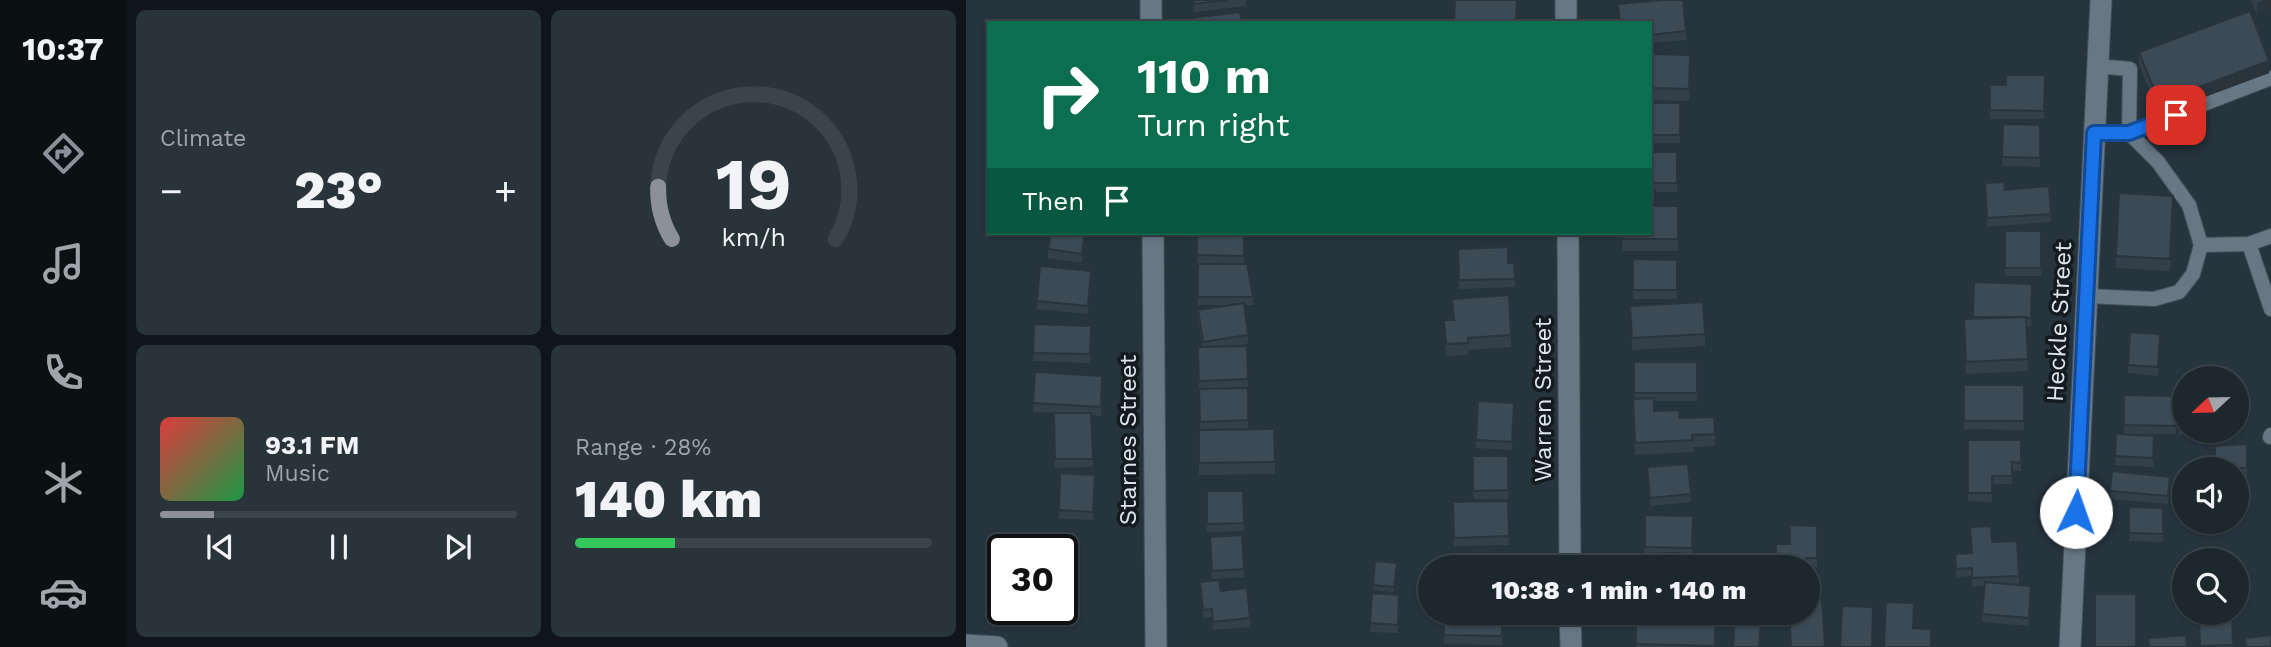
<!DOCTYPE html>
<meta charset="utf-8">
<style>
:root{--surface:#1c272e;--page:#29333a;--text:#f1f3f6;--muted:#a0a5aa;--line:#3a444a;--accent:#8c9099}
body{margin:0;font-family:"Work Sans",sans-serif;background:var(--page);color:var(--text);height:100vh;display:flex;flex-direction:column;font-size:26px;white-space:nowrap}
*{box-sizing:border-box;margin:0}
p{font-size:23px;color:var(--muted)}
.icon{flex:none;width:38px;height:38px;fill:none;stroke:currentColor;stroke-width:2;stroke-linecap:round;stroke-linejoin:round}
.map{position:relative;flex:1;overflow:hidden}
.details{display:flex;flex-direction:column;gap:10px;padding:10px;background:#0f1519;width:840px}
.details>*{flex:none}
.guide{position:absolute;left:21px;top:21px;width:665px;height:214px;border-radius:0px;box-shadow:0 2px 5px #0004,0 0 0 2px var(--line);background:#0b6e4f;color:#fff;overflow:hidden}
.needle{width:46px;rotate:248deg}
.tools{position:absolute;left:1206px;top:366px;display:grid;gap:14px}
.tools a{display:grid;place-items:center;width:77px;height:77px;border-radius:50%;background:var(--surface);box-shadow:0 2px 5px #0004,0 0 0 2px var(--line);font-size:35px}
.speed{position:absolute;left:21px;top:534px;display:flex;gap:14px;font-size:35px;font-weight:700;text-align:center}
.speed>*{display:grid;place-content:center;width:91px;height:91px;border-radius:50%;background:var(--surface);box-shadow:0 2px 5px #0004,0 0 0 2px var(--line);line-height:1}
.speed .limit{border:4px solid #111;border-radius:10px;background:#fff;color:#111}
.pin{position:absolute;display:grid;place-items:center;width:60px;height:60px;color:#fff;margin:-30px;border-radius:14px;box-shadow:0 4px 10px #0006}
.me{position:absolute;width:77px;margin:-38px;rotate:3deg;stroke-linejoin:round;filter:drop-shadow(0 0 5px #0008)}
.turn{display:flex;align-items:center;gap:24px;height:147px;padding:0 35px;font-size:32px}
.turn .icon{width:91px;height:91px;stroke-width:2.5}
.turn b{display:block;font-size:49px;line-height:60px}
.then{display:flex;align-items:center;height:66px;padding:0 35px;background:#0003;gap:14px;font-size:26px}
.big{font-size:52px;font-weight:800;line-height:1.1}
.details .tile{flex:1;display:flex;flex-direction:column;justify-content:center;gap:10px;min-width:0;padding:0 24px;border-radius:10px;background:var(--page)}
.details .dial{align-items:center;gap:0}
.dial svg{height:182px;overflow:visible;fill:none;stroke:var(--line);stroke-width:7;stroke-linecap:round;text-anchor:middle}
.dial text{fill:var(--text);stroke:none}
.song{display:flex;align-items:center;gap:21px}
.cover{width:84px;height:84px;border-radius:10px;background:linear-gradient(135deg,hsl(0 70% 55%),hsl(140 70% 35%))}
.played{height:7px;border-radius:4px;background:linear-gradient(90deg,var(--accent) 15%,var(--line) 15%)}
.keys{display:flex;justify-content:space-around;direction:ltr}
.heat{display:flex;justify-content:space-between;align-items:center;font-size:38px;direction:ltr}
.charge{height:10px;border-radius:5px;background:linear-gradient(90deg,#34c759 28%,var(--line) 0)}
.details .tiles{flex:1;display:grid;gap:10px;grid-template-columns:repeat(2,1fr)}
.trip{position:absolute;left:452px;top:555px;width:402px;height:70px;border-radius:35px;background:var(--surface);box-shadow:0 2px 5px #0004,0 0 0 2px var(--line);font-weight:800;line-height:70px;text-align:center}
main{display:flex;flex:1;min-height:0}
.dock{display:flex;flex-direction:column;width:126px;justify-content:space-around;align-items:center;background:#0b1012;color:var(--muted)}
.dock .icon{width:49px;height:49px}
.dock .active{color:var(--accent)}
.dock b{font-size:32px;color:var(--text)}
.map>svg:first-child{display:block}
</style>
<main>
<nav class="dock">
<b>10:37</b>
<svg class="icon active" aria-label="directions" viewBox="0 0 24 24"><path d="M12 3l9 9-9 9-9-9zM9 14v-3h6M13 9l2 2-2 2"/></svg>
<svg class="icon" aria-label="music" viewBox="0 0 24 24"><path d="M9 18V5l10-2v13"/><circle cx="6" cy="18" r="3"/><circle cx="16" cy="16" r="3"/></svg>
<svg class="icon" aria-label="phone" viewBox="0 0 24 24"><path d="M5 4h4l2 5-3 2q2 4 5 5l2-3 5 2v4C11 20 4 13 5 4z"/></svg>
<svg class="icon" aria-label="climate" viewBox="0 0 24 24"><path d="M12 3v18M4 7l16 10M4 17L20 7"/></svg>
<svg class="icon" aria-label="car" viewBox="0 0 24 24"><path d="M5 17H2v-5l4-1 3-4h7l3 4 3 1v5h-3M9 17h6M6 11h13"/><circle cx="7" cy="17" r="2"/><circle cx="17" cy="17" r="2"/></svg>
</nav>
<section class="details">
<div class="tiles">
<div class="tile"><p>Climate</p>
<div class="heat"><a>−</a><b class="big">23°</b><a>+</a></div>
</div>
<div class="tile dial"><svg viewBox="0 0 100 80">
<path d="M14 69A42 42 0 1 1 86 69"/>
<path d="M14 69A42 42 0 0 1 8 46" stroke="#8c9099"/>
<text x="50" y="56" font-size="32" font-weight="700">19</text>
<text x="50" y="72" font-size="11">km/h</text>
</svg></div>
<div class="tile">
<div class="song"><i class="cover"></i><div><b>93.1 FM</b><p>Music</p></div></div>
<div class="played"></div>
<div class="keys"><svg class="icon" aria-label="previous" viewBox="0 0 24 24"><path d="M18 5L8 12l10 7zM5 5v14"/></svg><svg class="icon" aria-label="pause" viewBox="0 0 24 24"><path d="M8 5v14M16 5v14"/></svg><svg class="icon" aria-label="next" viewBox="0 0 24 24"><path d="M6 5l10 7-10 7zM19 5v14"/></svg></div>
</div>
<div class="tile"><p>Range · 28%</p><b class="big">140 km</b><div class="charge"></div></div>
</div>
</section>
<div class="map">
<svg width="1305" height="647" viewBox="0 0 1305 647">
<rect width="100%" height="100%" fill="#26343e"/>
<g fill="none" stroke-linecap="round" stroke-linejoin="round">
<defs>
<g id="lane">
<path d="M1131,66L1164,69L1163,133L1305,78"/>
<path d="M1283,244L1305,309"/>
<path d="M1235,245L1283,244L1305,236"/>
<path d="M1121,296L1188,299L1213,292L1227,274L1235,245L1223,205L1192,162L1163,133H1128"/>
<path d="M1304,437L1305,435"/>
</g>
<g id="street">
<path d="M185,0V23"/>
<path d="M600,0V23"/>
<path d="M187,233L190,647"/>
<path d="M602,233L604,567"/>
<path d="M604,612L605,647"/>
<path d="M0,645L31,647"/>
<path d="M1104,647L1135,0"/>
</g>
</defs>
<use href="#lane" stroke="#445059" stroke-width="16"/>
<use href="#street" stroke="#445059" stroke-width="23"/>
<use href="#lane" stroke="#677783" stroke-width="14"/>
<use href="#street" stroke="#677783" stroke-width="21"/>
</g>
<g fill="#334049">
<path d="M227,0H280V6L228,12Z"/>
<path d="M1285,0H1305L1291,15Z"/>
<path d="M652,4L720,31V40L684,43V23H653Z"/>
<path d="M1173,52L1303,73L1193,114L1173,64Z"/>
<path d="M684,54L724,55L723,101L684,100Z"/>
<path d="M1079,75L1078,119H1024V85H1040Z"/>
<rect x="684" y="103" width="30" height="40"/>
<path d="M1037,124L1074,125V167L1036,166Z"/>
<path d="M684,152H711V192H689V206H712V251H656V233H684Z"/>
<path d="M1019,183L1039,190L1085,214V222L1021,227Z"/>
<path d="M1207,208L1204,271L1150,268V256Z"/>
<rect x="1039" y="231" width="36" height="45"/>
<path d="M120,233L116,263L82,258V249Z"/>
<path d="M231,233H278V264L287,297V305H278L282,335V344L266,346H281L282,388H275H282V429L234,430L232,347H236L232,318V310L261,305H232Z"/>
<path d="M488,233H541V236L488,235Z"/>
<path d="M492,249L542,263L548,262L549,287L493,289Z"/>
<path d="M667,259L711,260V299H667Z"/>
<path d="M125,280L122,314L71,309V301Z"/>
<path d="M1008,282L1066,284L1065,327H1060L1062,371L1000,374L998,319H1007Z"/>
<path d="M486,299L545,335V347L502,350V355L480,356L478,320H487Z"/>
<path d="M664,306L739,334V346L666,350Z"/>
<path d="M68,324L125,326L124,363L67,361Z"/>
<path d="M1194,342L1192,376L1162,373V365Z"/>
<path d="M668,362H731V401H688V411L713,418L749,434V446L727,447V452L669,455L667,412V399H668Z"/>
<path d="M136,376L135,416L126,415L127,467L89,468L88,413H93L67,412V403Z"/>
<path d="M998,385H1058V430L998,429Z"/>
<path d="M1270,392H1276L1275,425H1270Z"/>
<path d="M1158,395L1210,396V434H1158Z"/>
<path d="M1211,400H1218V430H1222V434L1212,435Z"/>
<path d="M548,411L546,450L510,448V440Z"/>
<path d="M308,429L309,474L233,475V430Z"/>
<path d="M1150,434L1188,436L1187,467L1149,465Z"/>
<path d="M1002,440H1055V471H1046V484H1026V502L1002,501Z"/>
<path d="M1281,444V476H1270V469H1249V446Z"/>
<rect x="507" y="456" width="35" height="43"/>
<path d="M681,467L725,494V502L684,506Z"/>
<path d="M94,473L129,475L127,520L93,519Z"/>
<path d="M1204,485L1202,504L1144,499V491Z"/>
<path d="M241,491H277L278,531L241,532Z"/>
<path d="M542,501L543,545L488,546L487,502Z"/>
<path d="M1163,507L1197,508V542L1163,541Z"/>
<path d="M679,515L727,516L726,557L714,556V562H736L737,567H678Z"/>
<path d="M851,526V567L840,566L824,544Z"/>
<path d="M1004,527L1026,542L1053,576V584L1046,585L1065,595L1063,626L1016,622L1018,586L1006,587V576L990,577L989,554H1005Z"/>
<path d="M244,546L278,569V577L246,579Z"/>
<path d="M409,561L431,563L428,592L407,590Z"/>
<path d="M234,582L255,591L284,618V627L247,630L246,617L237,618Z"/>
<path d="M406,593L433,595L432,633L404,632Z"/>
<path d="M478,612L536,617V645L478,644Z"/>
<path d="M670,612L749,613V647H670Z"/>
<path d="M1232,612L1267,645V647H1233Z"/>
</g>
<g fill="#29343c">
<path d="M1298,0H1305V10L1291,15V3Z"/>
<path d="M1303,61V73L1193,114V102Z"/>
<path d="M119,233H120L116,263V254Z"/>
</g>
<g fill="#3b4a55" stroke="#29343c" stroke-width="2">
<path d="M228,0H262L228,4Z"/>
<path d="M489,0H551L550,23H488Z"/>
<path d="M697,0H717L720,31L684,35V23H654L652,4Z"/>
<path d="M1284,11L1303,61L1193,102L1173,52Z"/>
<path d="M274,12L276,23H226L225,18Z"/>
<path d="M684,54L724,55L723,89L684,88Z"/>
<path d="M1040,75H1079L1078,111L1024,110V85H1040Z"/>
<rect x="684" y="103" width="30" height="32"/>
<path d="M1037,124L1074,125V158L1036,157Z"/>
<rect x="684" y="152" width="27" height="31"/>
<path d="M1038,182L1039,190L1083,186L1085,214L1021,218L1019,183Z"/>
<path d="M684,191H689V206H712V239H656V233H684Z"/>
<path d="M1153,193L1207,196L1204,259L1150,256Z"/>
<rect x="1039" y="231" width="36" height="37"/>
<path d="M85,233H119L116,254L82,249Z"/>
<path d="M231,233H278V256L231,255Z"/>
<path d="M542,247V263L548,262L549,279L493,280L492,249Z"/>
<path d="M667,259L711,260V290H667Z"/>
<path d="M232,264H281L287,297H232Z"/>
<path d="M74,266L125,271L122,306L71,301Z"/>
<path d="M1008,282L1066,284L1065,318H1060V317H1007Z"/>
<path d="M543,295L545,335L502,338V343L480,344L478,320H488L486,299Z"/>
<path d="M737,302L739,334L666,338L664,306Z"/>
<path d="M278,303L282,335L237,342L232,310Z"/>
<path d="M1060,317L1062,359L1000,362L998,319Z"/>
<path d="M68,324L125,326L124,354L67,353Z"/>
<path d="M1164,332L1194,334L1192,367L1162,365Z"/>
<path d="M281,346L282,379L233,381L232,347Z"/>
<rect x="668" y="362" width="63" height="31"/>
<path d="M69,372L136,376L135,407L67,403Z"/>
<rect x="998" y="385" width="60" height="36"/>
<path d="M282,388V420L234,422L233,389Z"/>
<path d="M1270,392H1276L1275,416H1270Z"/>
<path d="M1158,395L1210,396V426L1158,425Z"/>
<path d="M688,398V411L713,410V418L748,417L749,434L726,435L727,440L669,443L667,399Z"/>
<path d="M1211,400H1218V430H1212Z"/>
<path d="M512,401L548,403L546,442L510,440Z"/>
<path d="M88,413H125L127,459H89Z"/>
<path d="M308,429L309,462L233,463V430Z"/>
<path d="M1150,434L1188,436L1187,458L1149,456Z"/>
<path d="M1002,440H1055V463L1046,462V476H1026V493H1002Z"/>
<path d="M1281,444V468H1249V446Z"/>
<path d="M507,456H542V490L507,491Z"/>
<path d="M722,464L725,494L684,498L681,467Z"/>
<path d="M1146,471L1204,477L1202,496L1144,491Z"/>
<path d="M94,473L129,475L127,512L93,510Z"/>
<path d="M241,491H277L278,523L241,524Z"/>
<path d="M542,501L543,536L488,538L487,502Z"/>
<path d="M1163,507L1197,508V534L1163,533Z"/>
<path d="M679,515L727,516L726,548L679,547Z"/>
<path d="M824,525L851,526V558H840V567H810V544H824Z"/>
<path d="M1025,526L1026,542L1051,541L1053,576L1006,578V568L990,569L989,554L1006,553L1004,527Z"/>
<path d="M276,535L278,569L246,571L244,537Z"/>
<path d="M714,553V562H736L737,567H678V554Z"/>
<path d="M532,555V567H499L498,557Z"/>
<path d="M409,561L431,563L428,587L407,585Z"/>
<path d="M253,580L255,591L281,588L284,618L247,622L246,609L237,610L234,582Z"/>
<path d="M1019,582L1065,586L1063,618L1016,614Z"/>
<path d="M406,593L433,595L432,625L404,623Z"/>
<rect x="1129" y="594" width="41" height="53"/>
<path d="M856,599L859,647H825L823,612H842V605H845V600Z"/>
<path d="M920,602L948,603L947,628L965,629V647H918Z"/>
<path d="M876,606L907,607L906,647H874Z"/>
<path d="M478,612H528V617H536V636L478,635Z"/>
<path d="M670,612L749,613V646L670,644Z"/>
<path d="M1233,612H1266L1267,645L1234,646Z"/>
<path d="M769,620L795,622L793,647H767Z"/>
<path d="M1220,635L1221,647H1183L1182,638Z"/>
<path d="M1305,635V647H1280L1279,638Z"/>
</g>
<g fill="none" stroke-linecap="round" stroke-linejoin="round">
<defs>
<path id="route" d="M1110,512L1128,133H1163L1210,115"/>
</defs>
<use href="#route" stroke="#114b97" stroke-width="18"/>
<use href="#route" stroke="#1a73e8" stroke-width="12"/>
</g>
<g text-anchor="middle" stroke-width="7" stroke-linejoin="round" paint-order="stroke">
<g font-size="24" fill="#dce5ec" stroke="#141b1f">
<text transform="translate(1093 322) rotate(-87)" y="8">Heckle Street</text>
<text transform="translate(577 400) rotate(-90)" y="8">Warren Street</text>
<text transform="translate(162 440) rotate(-90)" y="8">Starnes Street</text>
</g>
</g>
</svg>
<div class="tools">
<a><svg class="needle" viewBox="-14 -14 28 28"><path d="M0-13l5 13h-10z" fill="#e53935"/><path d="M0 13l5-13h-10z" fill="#a0a5aa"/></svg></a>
<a><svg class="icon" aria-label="sound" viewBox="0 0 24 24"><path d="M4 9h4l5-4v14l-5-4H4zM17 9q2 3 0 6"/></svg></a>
<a><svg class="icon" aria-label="search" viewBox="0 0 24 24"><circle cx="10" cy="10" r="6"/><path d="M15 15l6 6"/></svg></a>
</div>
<div class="speed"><div class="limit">30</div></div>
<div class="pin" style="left:1210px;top:115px;background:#d93025"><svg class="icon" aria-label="arrive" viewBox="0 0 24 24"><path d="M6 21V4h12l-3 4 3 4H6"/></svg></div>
<svg class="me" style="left:1110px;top:512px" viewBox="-20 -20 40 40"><circle r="19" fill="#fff"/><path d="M0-13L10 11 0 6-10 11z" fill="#1a73e8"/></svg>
<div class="trip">10:38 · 1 min · 140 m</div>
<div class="guide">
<div class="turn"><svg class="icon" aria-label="right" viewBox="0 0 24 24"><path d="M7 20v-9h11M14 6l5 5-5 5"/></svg><div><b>110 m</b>Turn right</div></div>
<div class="then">Then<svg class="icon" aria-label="arrive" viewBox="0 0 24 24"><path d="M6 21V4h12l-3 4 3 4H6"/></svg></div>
</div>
</div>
</main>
